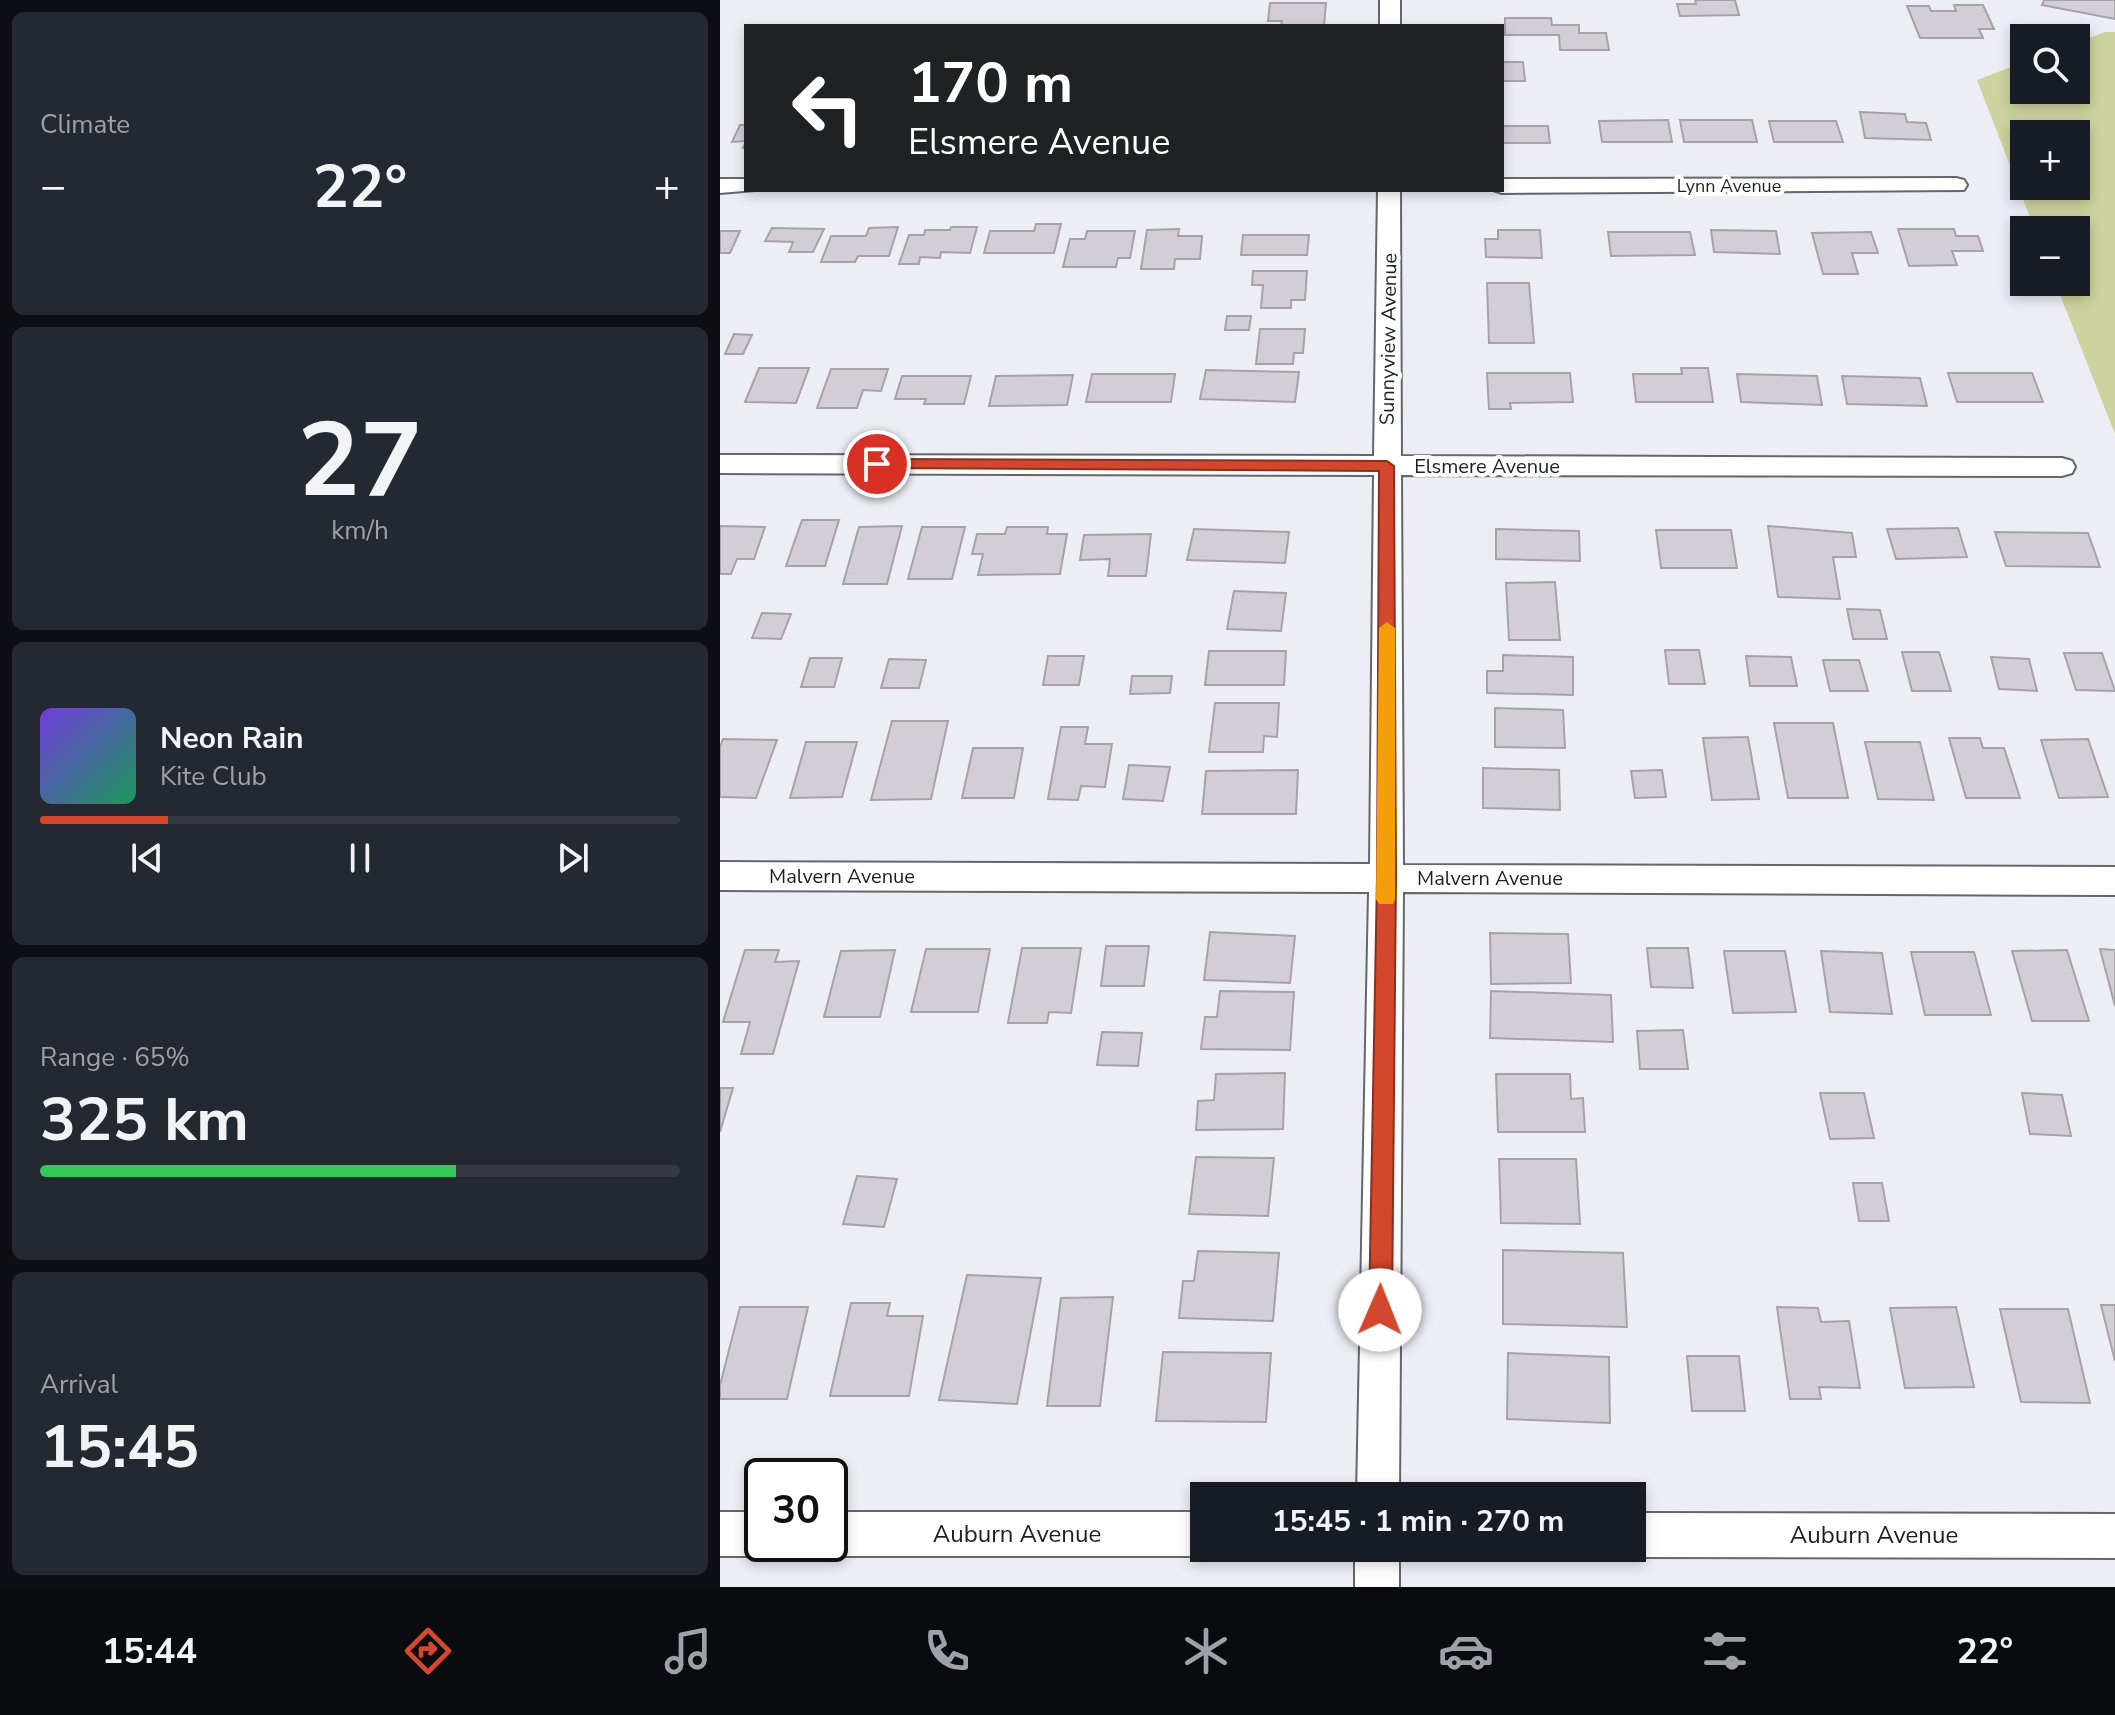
<!DOCTYPE html>
<meta charset="utf-8">
<style>
:root{--surface:#171b24;--page:#242831;--text:#f1f3f6;--muted:#9ea1a6;--line:#363941;--accent:#d3482c}
body{margin:0;font-family:"Nunito Sans",sans-serif;background:var(--page);color:var(--text);height:100vh;display:flex;flex-direction:column;font-size:30px;white-space:nowrap}
*{box-sizing:border-box;margin:0}
p{font-size:26px;color:var(--muted)}
.icon{flex:none;width:44px;height:44px;fill:none;stroke:currentColor;stroke-width:2;stroke-linecap:round;stroke-linejoin:round}
.map{position:relative;flex:1;overflow:hidden}
.details{display:flex;flex-direction:column;gap:12px;padding:12px;background:#0d0f14;width:720px}
.details>*{flex:none}
.top-card{position:absolute;left:24px;top:24px;width:760px;height:168px;border-radius:0px;box-shadow:0 4px 12px #0003;background:#202124;color:#fff;overflow:hidden}
.fabs{position:absolute;left:1290px;top:24px;display:grid;gap:16px}
.fabs a{display:grid;place-items:center;width:80px;height:80px;border-radius:0px;background:var(--surface);box-shadow:0 4px 12px #0003;font-size:40px}
.speed{position:absolute;left:24px;top:1458px;display:flex;gap:16px;font-size:40px;font-weight:700;text-align:center}
.speed>*{display:grid;place-content:center;width:104px;height:104px;border-radius:50%;background:var(--surface);box-shadow:0 4px 12px #0003;line-height:1}
.speed .limit{border:4px solid #111;border-radius:12px;background:#fff;color:#111}
.pin{position:absolute;display:grid;place-items:center;width:68px;height:68px;color:#fff;margin:-34px;border:4px solid #fff;border-radius:50%;box-shadow:0 2px 8px #0007}
.me{position:absolute;width:88px;margin:-44px;rotate:1deg;stroke-linejoin:round;filter:drop-shadow(0 0 6px #0008)}
.turn{display:flex;align-items:center;gap:28px;height:168px;padding:0 32px;font-size:36px}
.turn .icon{width:104px;height:104px;stroke-width:2.5}
.turn b{display:block;font-size:56px;line-height:68px}
.big{font-size:60px;font-weight:700;line-height:1.1}
.details .card{flex:1;display:flex;flex-direction:column;justify-content:center;gap:12px;min-width:0;padding:0 28px;border-radius:12px;background:var(--page)}
.details .dial{align-items:center;gap:0}
.dial b{font-size:104px;line-height:1}
.song{display:flex;align-items:center;gap:24px}
.cover{width:96px;height:96px;border-radius:12px;background:linear-gradient(135deg,hsl(260 70% 55%),hsl(150 70% 35%))}
.played{height:8px;border-radius:4px;background:linear-gradient(90deg,var(--accent) 20%,var(--line) 20%)}
.keys{display:flex;justify-content:space-around;direction:ltr}
.heat{display:flex;justify-content:space-between;align-items:center;font-size:44px;direction:ltr}
.charge{height:12px;border-radius:6px;background:linear-gradient(90deg,#34c759 65%,var(--line) 0)}
.trip{position:absolute;left:470px;top:1482px;width:456px;height:80px;border-radius:0px;background:var(--surface);box-shadow:0 4px 12px #0003;font-weight:700;line-height:80px;text-align:center}
.menu{display:flex;height:128px;justify-content:space-around;align-items:center;background:#090b0e;color:var(--muted)}
.menu .icon{width:56px;height:56px}
.menu .active{color:var(--accent)}
.menu b{font-size:36px;color:var(--text)}
main{display:flex;flex:1;min-height:0}
.map>svg:first-child{display:block}
</style>
<main>
<section class="details">
<div class="card"><p>Climate</p>
<div class="heat"><a>−</a><b class="big">22°</b><a>+</a></div>
</div>
<div class="card dial"><b>27</b><p>km/h</p></div>
<div class="card">
<div class="song"><i class="cover"></i><div><b>Neon Rain</b><p>Kite Club</p></div></div>
<div class="played"></div>
<div class="keys"><svg class="icon" aria-label="previous" viewBox="0 0 24 24"><path d="M18 5L8 12l10 7zM5 5v14"/></svg><svg class="icon" aria-label="pause" viewBox="0 0 24 24"><path d="M8 5v14M16 5v14"/></svg><svg class="icon" aria-label="next" viewBox="0 0 24 24"><path d="M6 5l10 7-10 7zM19 5v14"/></svg></div>
</div>
<div class="card"><p>Range · 65%</p><b class="big">325 km</b><div class="charge"></div></div>
<div class="card"><p>Arrival</p><b class="big">15:45</b></div>
</section>
<div class="map">
<svg width="1395" height="1587" viewBox="0 0 1395 1587">
<rect width="100%" height="100%" fill="#edeef5"/>
<path fill="#cdd39e" fill-rule="evenodd" d="M1385,32H1395V434L1335,282H1356V230H1315L1257,80L1304,62V90H1356V43ZM1304,134H1356V186H1304Z"/>
<g fill="#d3ced5" stroke="#a6a2a8" stroke-width="2">
<path d="M975,0H1015L1019,15L960,16L957,4H976Z"/>
<path d="M1324,0H1395V19L1322,5Z"/>
<path d="M550,3H606L604,26H561L562,21H548Z"/>
<path d="M1234,5H1263L1274,29H1259L1263,38H1200L1187,6H1209L1211,11H1236Z"/>
<path d="M785,18H831L832,25H859V33H886L889,50H840L839,35H785Z"/>
<path d="M782,62H803L805,81H782Z"/>
<path d="M1140,112L1185,114L1187,122L1206,123L1211,140L1145,138Z"/>
<path d="M948,120L952,142H882L879,121Z"/>
<path d="M960,120H1032L1037,142H964Z"/>
<path d="M1049,121H1116L1123,142H1054Z"/>
<path d="M20,125H26V148H23L26,141L12,142Z"/>
<path d="M782,126H828L830,143H782Z"/>
<path d="M316,224H341L334,253H264L270,231H314Z"/>
<path d="M178,227L169,256H138L135,262H101L111,236H146L149,228Z"/>
<path d="M231,227H257L250,253L221,252L220,258L200,257L199,264H179L189,235H204L205,230H230Z"/>
<path d="M52,228L104,229L93,252H69L73,242L45,241Z"/>
<path d="M459,229L458,236H482L480,259H455L454,269H421L427,230Z"/>
<path d="M1178,229H1234L1236,236H1258L1263,251H1232L1237,265L1189,266Z"/>
<path d="M778,230H820L822,258L766,257L765,239H778Z"/>
<path d="M991,230L1056,231L1060,254L994,252Z"/>
<path d="M0,231H20L10,253H0Z"/>
<path d="M367,231H415L410,258H398L396,267H343L350,239H365Z"/>
<path d="M888,232H970L975,255L891,256Z"/>
<path d="M1151,232L1158,253H1132L1138,274H1103L1092,233Z"/>
<path d="M523,235H589L587,255H521Z"/>
<path d="M533,271H587L585,300H571V308H541L543,285H532Z"/>
<path d="M767,283H809L814,343H769Z"/>
<path d="M507,316H531L529,330H505Z"/>
<path d="M540,329H585L583,353H574L573,364H536Z"/>
<path d="M14,334L32,335L23,354H5Z"/>
<path d="M39,368H89L76,403L25,402Z"/>
<path d="M961,368H988L993,402H916L913,374H962Z"/>
<path d="M111,369H168L161,391L143,390L137,408H97Z"/>
<path d="M486,370L579,372L575,402L480,399Z"/>
<path d="M767,373H850L853,402L790,403L791,409H769Z"/>
<path d="M1228,373H1312L1323,402H1237Z"/>
<path d="M372,374H455L451,402H366Z"/>
<path d="M1017,374L1097,376L1102,405L1021,402Z"/>
<path d="M353,375L347,405L269,406L276,376Z"/>
<path d="M182,376H251L244,404H204L206,399H175Z"/>
<path d="M1122,376L1200,378L1207,406L1127,404Z"/>
<path d="M82,520H119L105,566H66Z"/>
<path d="M0,526L45,527L34,559H17L11,574H0Z"/>
<path d="M182,526L167,584H123L139,527Z"/>
<path d="M1048,526L1132,533L1136,557H1113L1120,599L1058,597Z"/>
<path d="M202,527H245L232,579H188Z"/>
<path d="M287,527H328L327,534H347L340,574L258,575L263,554H252L257,534H285Z"/>
<path d="M1238,528L1247,557L1176,559L1167,529Z"/>
<path d="M474,529L569,532L565,563L467,560Z"/>
<path d="M776,529L859,531L860,561L776,559Z"/>
<path d="M936,530H1011L1017,568H941Z"/>
<path d="M1275,532L1368,533L1380,567L1286,566Z"/>
<path d="M431,534L426,576H388L390,559L360,560L364,535Z"/>
<path d="M835,582L840,640H789L786,583Z"/>
<path d="M514,591L566,593L561,631L507,629Z"/>
<path d="M1127,609L1160,610L1167,639H1133Z"/>
<path d="M42,613L71,614L61,639L32,638Z"/>
<path d="M945,650H979L985,684H949Z"/>
<path d="M489,651H566L564,685H485Z"/>
<path d="M1182,652H1219L1231,691H1192Z"/>
<path d="M1344,653H1382L1395,691L1356,690Z"/>
<path d="M783,655L853,657V695L767,693V671H783Z"/>
<path d="M328,656H364L359,685H323Z"/>
<path d="M1026,656L1071,657L1077,686H1030Z"/>
<path d="M1271,657L1309,659L1317,691L1279,689Z"/>
<path d="M90,658H122L114,687H81Z"/>
<path d="M169,659L206,660L199,688H161Z"/>
<path d="M1103,660H1139L1148,691H1110Z"/>
<path d="M412,676H452L450,693L410,694Z"/>
<path d="M495,703H559L557,737L544,736L543,752H489Z"/>
<path d="M775,708L843,710L845,748L775,747Z"/>
<path d="M172,721H228L211,799L151,800Z"/>
<path d="M1054,723H1113L1128,798H1068Z"/>
<path d="M341,727H368L365,744H392L385,787L361,786L358,800L328,799Z"/>
<path d="M1028,737L1039,799L992,800L983,738Z"/>
<path d="M1229,738H1260L1263,748H1284L1300,798H1246Z"/>
<path d="M3,739L57,740L36,798L0,797V747Z"/>
<path d="M1368,739L1388,797L1339,798L1321,740Z"/>
<path d="M86,742H137L122,797L70,798Z"/>
<path d="M1145,742H1200L1214,800L1158,799Z"/>
<path d="M253,748H303L294,798H242Z"/>
<path d="M409,765L450,767L443,801L403,799Z"/>
<path d="M763,768L839,770L840,810L763,808Z"/>
<path d="M578,770L576,814H482L486,771Z"/>
<path d="M942,770L946,797L915,798L911,771Z"/>
<path d="M490,932L575,936L570,983L484,980Z"/>
<path d="M770,933L848,934L851,983L771,984Z"/>
<path d="M386,946H429L424,986H381Z"/>
<path d="M302,948H361L351,1013L329,1012L327,1023H288Z"/>
<path d="M927,948H968L973,988L931,987Z"/>
<path d="M206,949H270L258,1012H191Z"/>
<path d="M1380,949L1395,950V1006Z"/>
<path d="M25,950H59L55,962L79,961L53,1054H21L30,1022H3Z"/>
<path d="M175,950L160,1017H104L121,951Z"/>
<path d="M1347,950L1369,1021H1312L1292,951Z"/>
<path d="M1004,951H1065L1076,1012L1013,1013Z"/>
<path d="M1101,951L1162,953L1172,1014L1110,1012Z"/>
<path d="M1191,952H1254L1271,1015H1205Z"/>
<path d="M500,991L574,992L570,1050L481,1049L485,1017H497Z"/>
<path d="M771,991L891,995L893,1042L770,1038Z"/>
<path d="M963,1030L968,1069H920L917,1031Z"/>
<path d="M382,1032L422,1033L418,1066L377,1065Z"/>
<path d="M565,1073L563,1129L476,1130L478,1101L494,1100L496,1074Z"/>
<path d="M776,1074H850L851,1099L863,1098L865,1132H778Z"/>
<path d="M0,1088H13L0,1132Z"/>
<path d="M1100,1093H1144L1154,1138L1110,1139Z"/>
<path d="M1302,1093L1342,1095L1351,1136L1310,1134Z"/>
<path d="M476,1157L554,1158L548,1216L469,1214Z"/>
<path d="M779,1159H856L860,1224L781,1223Z"/>
<path d="M137,1176L177,1179L164,1227L123,1224Z"/>
<path d="M1133,1183H1162L1169,1221H1139Z"/>
<path d="M783,1250L903,1253L907,1327L783,1324Z"/>
<path d="M478,1251L559,1253L553,1321L459,1318L463,1281H474Z"/>
<path d="M247,1275L321,1278L297,1404L219,1400Z"/>
<path d="M393,1297L380,1406H327L341,1298Z"/>
<path d="M131,1303H170L167,1316H203L189,1396H110Z"/>
<path d="M1381,1305H1395V1361Z"/>
<path d="M20,1307H88L67,1399H0V1385Z"/>
<path d="M1057,1307L1098,1308L1101,1322L1129,1321L1140,1388L1099,1387L1101,1399H1070Z"/>
<path d="M1236,1307L1254,1387L1185,1388L1170,1308Z"/>
<path d="M1280,1309H1348L1370,1403L1301,1402Z"/>
<path d="M443,1352L551,1353L546,1422L436,1421Z"/>
<path d="M788,1353L889,1357L890,1423L787,1419Z"/>
<path d="M967,1356H1019L1025,1411H972Z"/>
</g>
<g fill="none" stroke-linecap="round" stroke-linejoin="round">
<defs>
<g id="minor">
<rect x="660" y="0" width="20" height="26"/>
<path d="M1236,178L1244,180L1247,185L1244,190L782,193L773,190H782V179Z"/>
<path d="M0,179H26V190H35L0,193Z"/>
<path d="M658,190H680L681,456L1342,458L1352,461L1355,467L1352,473L1342,476L681,475L683,865L1395,867V895L683,892L679,1496H637L649,892L0,890V862L650,864L654,475L0,473V455L654,456Z"/>
<path d="M0,1512H42V1544H60L57,1549L42,1556H0Z"/>
<path d="M110,1512H484V1548H500L484,1556H110L95,1549L92,1544H110Z"/>
<path d="M912,1513L1395,1514V1558L912,1557L896,1548H912Z"/>
<rect x="635" y="1548" width="44" height="39"/>
</g>
</defs>
<use href="#minor" stroke="#65666c" stroke-width="4"/>
<use href="#minor" fill="#fff" fill-rule="evenodd"/>
</g>
<path fill="#d3482c" stroke="#892f1d" stroke-width="2" d="M157,459L667,461L674,466L676,877L672,1310L668,1318L660,1322L652,1318L649,1310L657,877L659,471L151,468L149,464Z"/>
<path fill="#f59e0b" d="M667,622L675,628V899L673,904H659L656,899L659,628Z"/>
<g text-anchor="middle" stroke-width="8" stroke-linejoin="round" paint-order="stroke">
<g font-size="18" fill="#1e1f21" stroke="#fff">
<text x="1009" y="192">Lynn Avenue</text>
</g>
<g font-size="20" fill="#1e1f21" stroke="#fff">
<text transform="translate(668 339) rotate(-89)" y="7">Sunnyview Avenue</text>
<text x="767" y="473">Elsmere Avenue</text>
<text x="122" y="883">Malvern Avenue</text>
<text x="770" y="885">Malvern Avenue</text>
</g>
<g font-size="24" fill="#1e1f21" stroke="#fff">
<text x="297" y="1542">Auburn Avenue</text>
<text x="1154" y="1543">Auburn Avenue</text>
</g>
</g>
</svg>
<div class="fabs">
<a><svg class="icon" aria-label="search" viewBox="0 0 24 24"><circle cx="10" cy="10" r="6"/><path d="M15 15l6 6"/></svg></a>
<a>+</a>
<a>−</a>
</div>
<div class="speed"><div class="limit">30</div></div>
<div class="pin" style="left:157px;top:464px;background:#d93025"><svg class="icon" aria-label="arrive" viewBox="0 0 24 24"><path d="M6 21V4h12l-3 4 3 4H6"/></svg></div>
<svg class="me" style="left:660px;top:1310px" viewBox="-20 -20 40 40"><circle r="19" fill="#fff"/><path d="M0-13L10 11 0 6-10 11z" fill="#d3482c"/></svg>
<div class="trip">15:45 · 1 min · 270 m</div>
<div class="top-card">
<div class="turn"><svg class="icon" aria-label="left" viewBox="0 0 24 24"><path d="M17 20v-9H6M10 6l-5 5 5 5"/></svg><div><b>170 m</b>Elsmere Avenue</div></div>
</div>
</div>
</main>
<nav class="menu">
<b>15:44</b>
<svg class="icon active" aria-label="directions" viewBox="0 0 24 24"><path d="M12 3l9 9-9 9-9-9zM9 14v-3h6M13 9l2 2-2 2"/></svg>
<svg class="icon" aria-label="music" viewBox="0 0 24 24"><path d="M9 18V5l10-2v13"/><circle cx="6" cy="18" r="3"/><circle cx="16" cy="16" r="3"/></svg>
<svg class="icon" aria-label="phone" viewBox="0 0 24 24"><path d="M5 4h4l2 5-3 2q2 4 5 5l2-3 5 2v4C11 20 4 13 5 4z"/></svg>
<svg class="icon" aria-label="climate" viewBox="0 0 24 24"><path d="M12 3v18M4 7l16 10M4 17L20 7"/></svg>
<svg class="icon" aria-label="car" viewBox="0 0 24 24"><path d="M5 17H2v-5l4-1 3-4h7l3 4 3 1v5h-3M9 17h6M6 11h13"/><circle cx="7" cy="17" r="2"/><circle cx="17" cy="17" r="2"/></svg>
<svg class="icon" aria-label="filters" viewBox="0 0 24 24"><path d="M4 7h16M4 17h16"/><circle cx="9" cy="7" r="2"/><circle cx="15" cy="17" r="2"/></svg>
<b>22°</b>
</nav>
